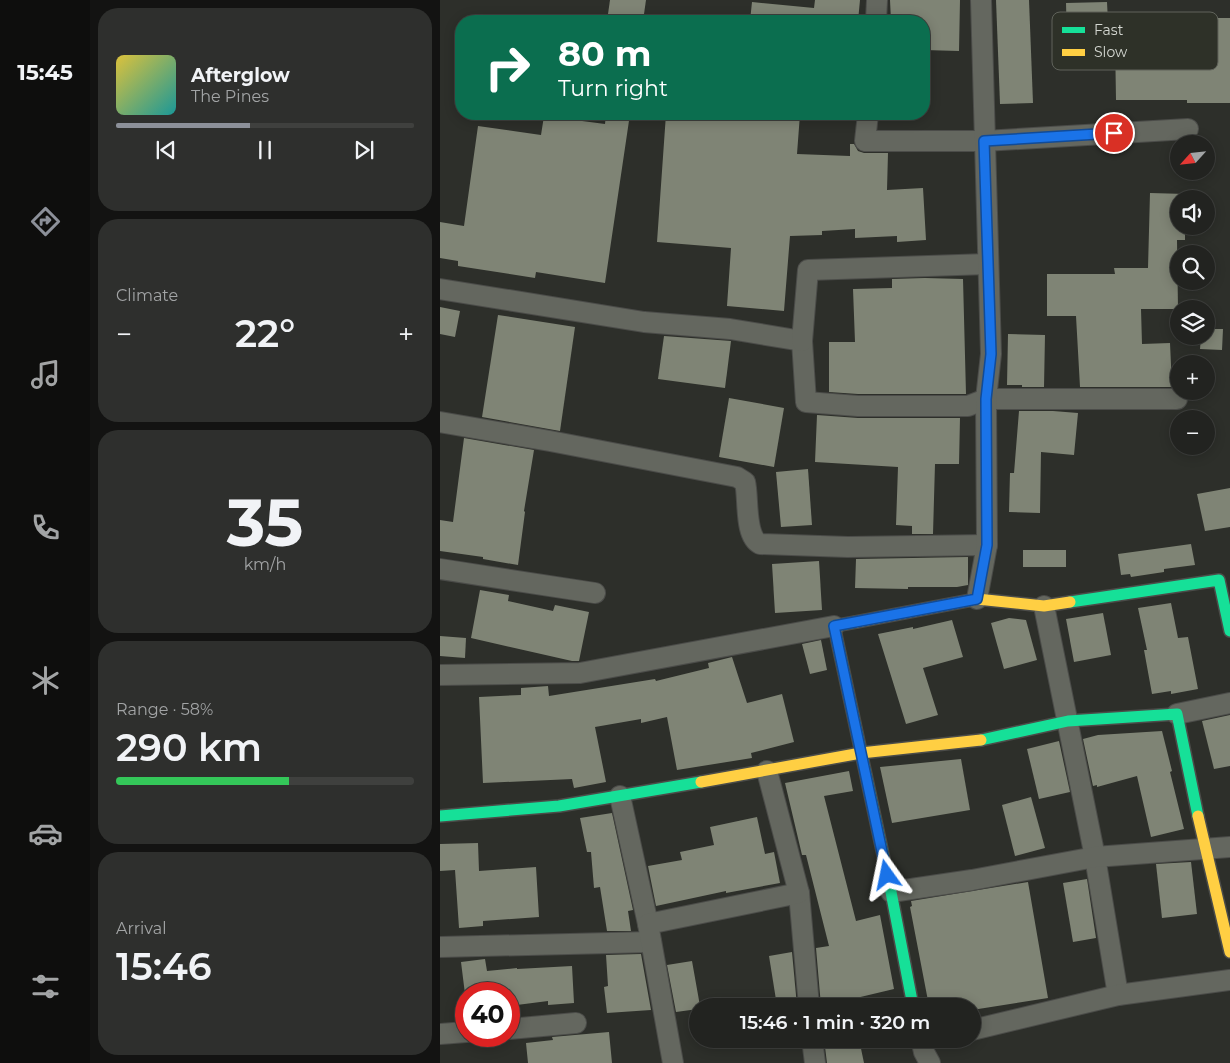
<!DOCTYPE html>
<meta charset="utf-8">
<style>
:root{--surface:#222320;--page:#2e2f2d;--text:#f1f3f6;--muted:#a2a4a5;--line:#3f403e;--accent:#8c9099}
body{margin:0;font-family:Montserrat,sans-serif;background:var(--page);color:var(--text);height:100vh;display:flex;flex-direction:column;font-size:19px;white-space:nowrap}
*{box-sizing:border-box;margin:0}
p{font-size:16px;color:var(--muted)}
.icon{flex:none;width:28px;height:28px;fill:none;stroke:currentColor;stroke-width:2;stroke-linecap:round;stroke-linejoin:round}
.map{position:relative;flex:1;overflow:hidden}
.panel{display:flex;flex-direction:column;gap:8px;padding:8px;background:#131312;width:350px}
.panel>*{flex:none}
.top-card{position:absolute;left:15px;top:15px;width:475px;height:105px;border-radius:20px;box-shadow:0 2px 12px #0003,0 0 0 1px var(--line);background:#0b6e4f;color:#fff;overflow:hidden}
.needle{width:32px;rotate:243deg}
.controls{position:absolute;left:730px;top:135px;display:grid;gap:10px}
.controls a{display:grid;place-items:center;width:45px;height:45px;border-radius:50%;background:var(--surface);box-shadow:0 2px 12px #0003,0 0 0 1px var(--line);font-size:25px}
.speed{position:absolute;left:15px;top:982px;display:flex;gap:10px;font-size:25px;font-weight:700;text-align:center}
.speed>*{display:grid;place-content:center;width:65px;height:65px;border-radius:50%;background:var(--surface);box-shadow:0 2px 12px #0003,0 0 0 1px var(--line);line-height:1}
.speed .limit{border:8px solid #d22;background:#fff;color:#111}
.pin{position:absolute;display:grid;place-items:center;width:42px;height:42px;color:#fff;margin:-21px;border:2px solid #fff;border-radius:50%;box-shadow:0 1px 5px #0007}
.me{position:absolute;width:55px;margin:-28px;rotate:348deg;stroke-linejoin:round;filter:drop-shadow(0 0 4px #0008)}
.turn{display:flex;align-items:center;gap:18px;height:105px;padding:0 20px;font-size:22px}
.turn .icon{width:65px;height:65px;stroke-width:2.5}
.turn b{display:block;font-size:35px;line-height:42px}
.big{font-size:38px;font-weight:600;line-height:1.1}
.panel .card{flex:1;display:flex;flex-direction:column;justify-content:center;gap:8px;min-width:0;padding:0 18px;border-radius:20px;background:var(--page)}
.panel .dial{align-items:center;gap:0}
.dial b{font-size:65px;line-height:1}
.song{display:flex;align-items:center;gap:15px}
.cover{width:60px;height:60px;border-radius:8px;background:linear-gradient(135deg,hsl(50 70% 55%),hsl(180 70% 35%))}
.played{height:5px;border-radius:2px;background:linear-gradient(90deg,var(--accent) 45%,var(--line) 45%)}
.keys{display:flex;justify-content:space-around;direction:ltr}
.heat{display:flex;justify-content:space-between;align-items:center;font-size:28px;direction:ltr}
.charge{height:8px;border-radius:4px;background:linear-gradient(90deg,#34c759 58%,var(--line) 0)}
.trip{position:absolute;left:249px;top:998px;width:292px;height:50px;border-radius:25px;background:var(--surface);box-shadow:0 2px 12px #0003,0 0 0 1px var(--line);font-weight:600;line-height:50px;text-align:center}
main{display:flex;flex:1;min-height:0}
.menu{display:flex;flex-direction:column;width:90px;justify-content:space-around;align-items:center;background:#0e0e0d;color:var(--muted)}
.menu .icon{width:35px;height:35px}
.menu .active{color:var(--accent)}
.menu b{font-size:22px;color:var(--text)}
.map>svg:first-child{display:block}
</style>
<main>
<nav class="menu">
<b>15:45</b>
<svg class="icon active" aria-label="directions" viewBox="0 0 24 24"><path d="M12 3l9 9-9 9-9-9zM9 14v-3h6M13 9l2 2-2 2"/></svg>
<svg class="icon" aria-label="music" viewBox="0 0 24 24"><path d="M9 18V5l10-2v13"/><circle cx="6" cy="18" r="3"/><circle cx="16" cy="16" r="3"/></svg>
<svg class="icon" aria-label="phone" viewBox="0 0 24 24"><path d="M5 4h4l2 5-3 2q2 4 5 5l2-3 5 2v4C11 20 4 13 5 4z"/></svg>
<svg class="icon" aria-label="climate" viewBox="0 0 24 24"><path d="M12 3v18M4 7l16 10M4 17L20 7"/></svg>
<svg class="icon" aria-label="car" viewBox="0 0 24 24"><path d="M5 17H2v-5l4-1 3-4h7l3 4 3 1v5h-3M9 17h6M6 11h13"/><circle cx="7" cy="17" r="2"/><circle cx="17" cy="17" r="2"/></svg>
<svg class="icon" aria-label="filters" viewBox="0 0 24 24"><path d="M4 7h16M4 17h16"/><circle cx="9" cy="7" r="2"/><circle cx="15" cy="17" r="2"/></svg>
</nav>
<section class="panel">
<div class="card">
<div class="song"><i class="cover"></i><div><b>Afterglow</b><p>The Pines</p></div></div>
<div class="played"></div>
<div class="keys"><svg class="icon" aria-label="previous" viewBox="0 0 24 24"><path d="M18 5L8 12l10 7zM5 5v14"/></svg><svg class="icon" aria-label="pause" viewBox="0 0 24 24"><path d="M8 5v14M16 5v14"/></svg><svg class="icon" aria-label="next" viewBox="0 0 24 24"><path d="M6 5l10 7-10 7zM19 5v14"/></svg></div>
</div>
<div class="card"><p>Climate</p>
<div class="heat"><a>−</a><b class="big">22°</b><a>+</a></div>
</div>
<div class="card dial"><b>35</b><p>km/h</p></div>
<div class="card"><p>Range · 58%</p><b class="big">290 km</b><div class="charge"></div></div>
<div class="card"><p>Arrival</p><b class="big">15:46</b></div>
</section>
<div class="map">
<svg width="790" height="1063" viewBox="0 0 790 1063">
<rect width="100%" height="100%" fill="#2d2f2a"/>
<g fill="#7f8475">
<path d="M170,0H206L203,21H167Z"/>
<path d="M375,0H420L418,21H310L312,2L374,8Z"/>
<path d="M450,0H520L519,51L484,50V21H451Z"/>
<path d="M556,0H589L593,103L560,104Z"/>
<path d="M667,2L668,22L746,21V18H790V103H747V100H676L675,40L627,41L626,3Z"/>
<path d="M166,114H190L165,283L96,272L95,278L18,266V261L0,258V222L24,226L38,126L101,135L104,116L165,124Z"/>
<path d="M226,114H360L357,154L410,156V144H414L418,151L424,153H448L447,190L483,188L486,240L457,242V236L415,238V229L382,231V235L350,236L344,311L287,306L291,248L217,242Z"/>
<path d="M710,193L746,194V199H739V226H745V240H737L738,309H701L702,344L730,343L732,387H640L636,316H607V274H675L674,268H708Z"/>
<path d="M485,278L523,279L526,394H418L389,392V342H415L413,289L452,288V279Z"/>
<path d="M0,307L20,311L15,337L0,334Z"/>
<path d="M58,315L135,327L120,431L42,417Z"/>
<path d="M766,329H783L782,350L760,349L761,336H766Z"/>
<path d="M568,334L605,335L604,387H582V385H567Z"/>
<path d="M224,336L291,341L285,388L218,379Z"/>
<path d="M289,398L344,408L334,467L279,457Z"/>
<path d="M579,411H613L638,413L634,455L601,452L600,513L569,512L570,473H574Z"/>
<path d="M377,415L418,418H520L519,464H495L493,534H472V526L456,525L458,467L375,462Z"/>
<path d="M24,438L94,450L84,511L85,512L78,565L43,559V557L0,551V520L13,522Z"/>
<path d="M368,469L372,525L341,527L336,472Z"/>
<path d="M790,488V527L765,531L757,494Z"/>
<path d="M751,544L755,565L724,569V572L691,577L690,574L681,575L678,554Z"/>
<rect x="583" y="550" width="43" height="17"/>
<path d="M528,557V585L517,587H468V589L415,588L416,559Z"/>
<path d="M379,561L382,610L335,613L332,564Z"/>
<path d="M40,590L69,595L68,601L113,611L115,605L149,612L139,661H132L31,638Z"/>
<path d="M731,603L738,638L748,637L758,689L731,694V691L712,694L704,650H707L698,608Z"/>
<path d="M663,613L671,655L634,662L626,619Z"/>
<path d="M569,618L586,620L597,660L564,669L551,623Z"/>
<path d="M512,620L523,657L483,668L498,715L466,724L438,634L473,627V629Z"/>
<path d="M0,636L26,638L25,658L0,656Z"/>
<path d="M381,640L387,670L370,674L362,644Z"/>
<path d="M292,657L307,703L342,694L354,742L311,753L312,758L237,770L227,717L201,723V719L155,727L166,782L134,788L132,779L43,783L39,697L81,695V688L108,686L109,696L215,679L216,681L269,668L268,663Z"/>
<path d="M790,715V766L774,769L762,721Z"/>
<path d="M722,731L732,771L730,772L744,829L711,837L697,776L657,787V785L653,786L643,739L658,735Z"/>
<path d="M619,741L630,792L599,799L587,749Z"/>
<path d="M521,759L530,810L452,823L440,767Z"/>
<path d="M409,771L413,791L384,796L416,921L440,915L454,989L412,999L413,1006H381L376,948L389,946L366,855H362L345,783Z"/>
<path d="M591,797L605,848L575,856L562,805Z"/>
<path d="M172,813L193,910L188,911L191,931H167L160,887L154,888L151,852H147L140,818Z"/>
<path d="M317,817L325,854L334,852L340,883L286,893V891L216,906L208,866L242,860L240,852L274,845L270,827Z"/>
<path d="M38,843L39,871L96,867L99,917L43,921V926L19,928L15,870L0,871V844Z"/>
<path d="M751,862L757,914L722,918L716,864Z"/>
<path d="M647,879L656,938L633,942L623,883Z"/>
<path d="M588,882L608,998L532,1010V1006H489L470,907L472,906L471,901Z"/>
<path d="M352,952L357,1006H337L329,956Z"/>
<path d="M201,954L211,1010L167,1013L164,987L168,986L166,955Z"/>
<path d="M45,959L47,971L77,968V969L132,966L134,1003L108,1005V1001L69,1006V994H25L21,962Z"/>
<path d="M252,961L260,1006H258V1009L236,1012L227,965Z"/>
<path d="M169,1032L172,1063H88L86,1043L113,1040L112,1037Z"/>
<path d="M384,1039H419L424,1063H387Z"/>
</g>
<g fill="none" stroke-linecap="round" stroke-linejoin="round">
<defs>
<g id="street">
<path d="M436,21L437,0"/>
<path d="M428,114L425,141H544L748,129"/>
<path d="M0,289L204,322L290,329L362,341L366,402L418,406H528L546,399H737"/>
<path d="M362,341L368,270L548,264"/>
<path d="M0,422L110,441L297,477L305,482C309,498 304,536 320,544L408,547L547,545"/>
<path d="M0,569L155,593"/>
<path d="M537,599L547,545L546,399L551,354L541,0"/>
<path d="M604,606L655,857L678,995"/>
<path d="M0,675L140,673L394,626"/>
<path d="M737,714L790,703"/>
<path d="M180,796L208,924"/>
<path d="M451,892L532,880L655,857L790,847"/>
<path d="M359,893L369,1006"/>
<path d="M0,947L211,942"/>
<path d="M69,1029L136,1023"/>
<path d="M532,1030L678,995L790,980"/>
<path d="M0,1034L26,1032"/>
<path d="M372,1039L375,1063"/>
<path d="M481,1039L484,1052L490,1063"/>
<path d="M233,1063L208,924L359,893L327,771"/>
</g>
<g id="fast">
<path d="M630,602L779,580L790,631"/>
<path d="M416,622L394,626L451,892L473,1006"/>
<path d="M541,740L628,721L737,714L758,816"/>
<path d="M0,816L119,806L261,782"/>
</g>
<g id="slow">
<path d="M416,622L537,599L604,606L630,602"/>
<path d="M261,782L421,753L541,740"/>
<path d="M758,816L790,952"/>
</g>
</defs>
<use href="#street" stroke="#4b4c49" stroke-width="22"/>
<use href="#fast" stroke="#4b4c49" stroke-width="14"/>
<use href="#slow" stroke="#4b4c49" stroke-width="14"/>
<use href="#street" stroke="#64675f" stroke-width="20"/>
<use href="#fast" stroke="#16e098" stroke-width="11"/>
<use href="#slow" stroke="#ffcf43" stroke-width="11"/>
</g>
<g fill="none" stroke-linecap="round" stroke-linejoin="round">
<defs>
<path id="route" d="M447,875L394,626L537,599L547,545L546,399L551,354L544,141L674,133"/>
</defs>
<use href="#route" stroke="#114b97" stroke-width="12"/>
<use href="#route" stroke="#1a73e8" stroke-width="9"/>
</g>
<rect x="612" y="12" width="166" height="58" rx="8" fill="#2e3128" stroke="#60635b" stroke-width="1"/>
<rect x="622" y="27" width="23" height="6" fill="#16e098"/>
<rect x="622" y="49" width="23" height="7" fill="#ffcf43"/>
<g font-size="14" fill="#d4d7d1">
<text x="654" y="35">Fast</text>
<text x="654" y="57">Slow</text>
</g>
</svg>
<div class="controls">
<a><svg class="needle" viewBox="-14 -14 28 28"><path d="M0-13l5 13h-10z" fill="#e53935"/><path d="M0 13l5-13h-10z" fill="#a2a4a5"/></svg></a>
<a><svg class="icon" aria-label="sound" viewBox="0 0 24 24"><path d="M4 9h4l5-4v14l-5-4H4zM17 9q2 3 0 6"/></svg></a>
<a><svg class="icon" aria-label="search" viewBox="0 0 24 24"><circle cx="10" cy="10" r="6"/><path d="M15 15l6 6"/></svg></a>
<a><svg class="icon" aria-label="layers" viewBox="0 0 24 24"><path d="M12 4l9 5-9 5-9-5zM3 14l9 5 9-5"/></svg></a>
<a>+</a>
<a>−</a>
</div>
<div class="speed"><div class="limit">40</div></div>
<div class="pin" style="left:674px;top:133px;background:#d93025"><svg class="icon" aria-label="arrive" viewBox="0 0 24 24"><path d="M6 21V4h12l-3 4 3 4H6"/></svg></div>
<svg class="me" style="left:447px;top:875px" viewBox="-20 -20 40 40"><path d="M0-17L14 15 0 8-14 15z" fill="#1a73e8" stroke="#fff" stroke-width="4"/></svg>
<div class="trip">15:46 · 1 min · 320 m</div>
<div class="top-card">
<div class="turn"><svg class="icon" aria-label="right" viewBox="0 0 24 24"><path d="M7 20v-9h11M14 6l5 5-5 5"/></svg><div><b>80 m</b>Turn right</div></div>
</div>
</div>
</main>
